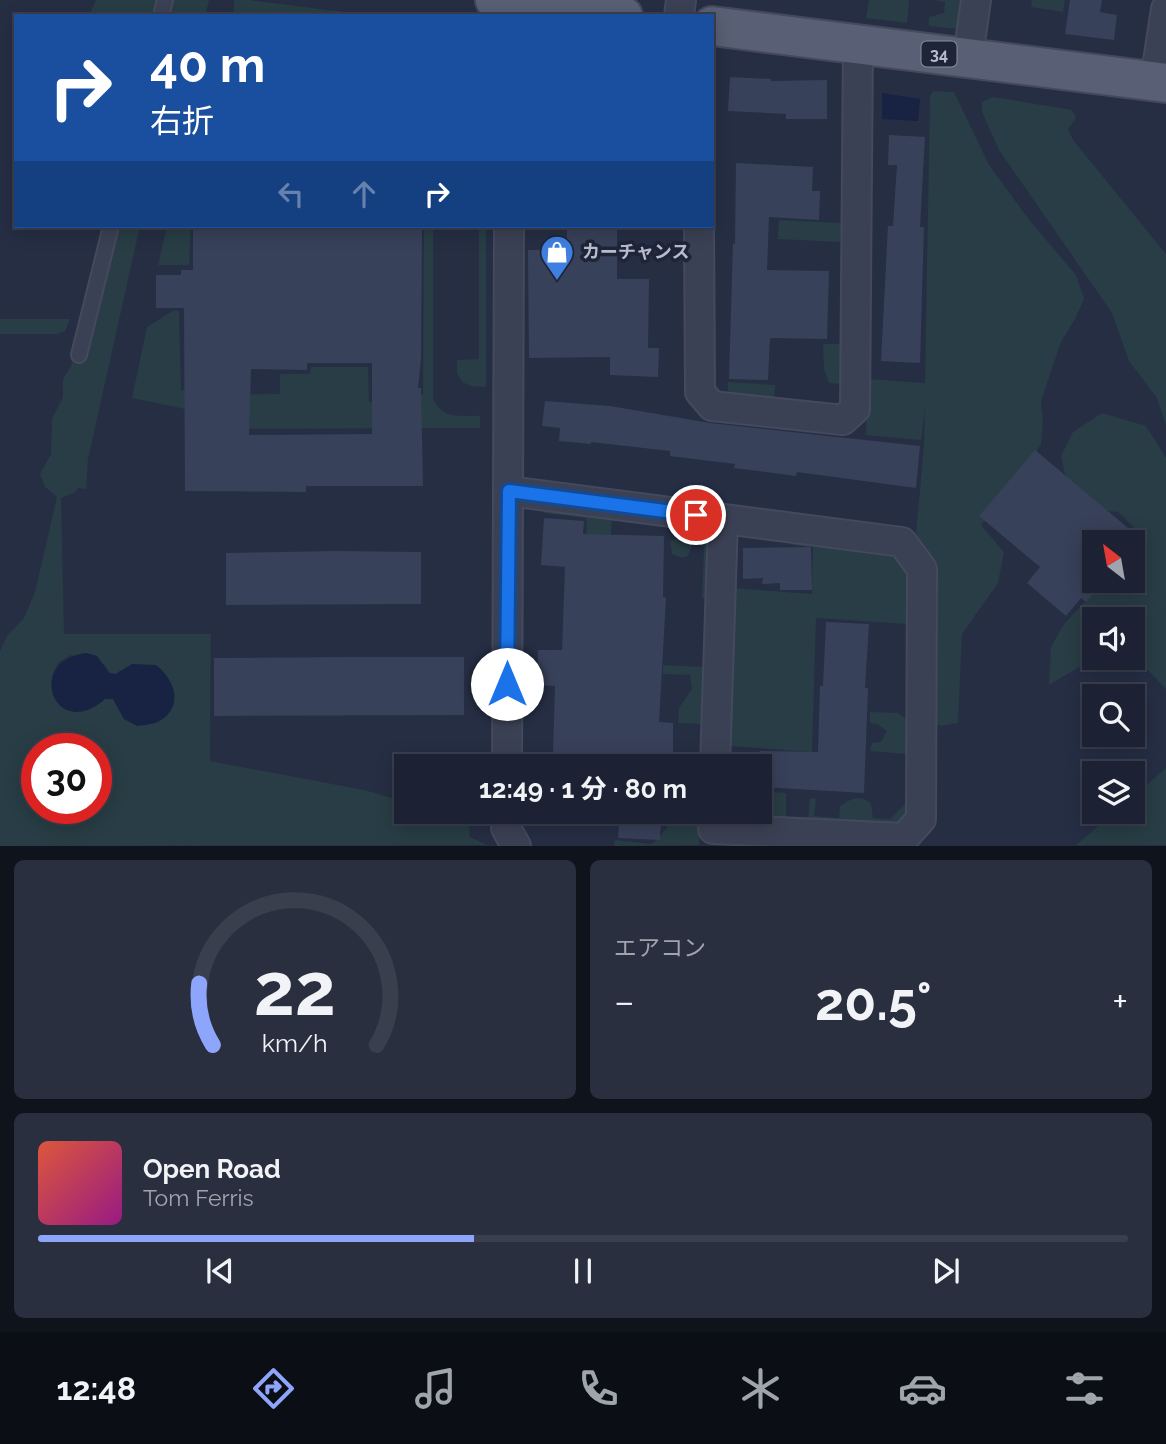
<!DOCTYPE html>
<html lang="ja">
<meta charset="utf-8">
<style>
:root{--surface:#1c2233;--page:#292f3f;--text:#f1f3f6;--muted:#a0a4ac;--line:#3a3f4e;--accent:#8ea5fc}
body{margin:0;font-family:Raleway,"Noto Sans JP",sans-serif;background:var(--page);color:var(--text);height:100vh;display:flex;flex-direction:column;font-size:26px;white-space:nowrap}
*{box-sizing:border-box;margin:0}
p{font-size:23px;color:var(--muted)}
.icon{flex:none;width:38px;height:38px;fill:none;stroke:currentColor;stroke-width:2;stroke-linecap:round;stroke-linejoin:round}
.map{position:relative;height:846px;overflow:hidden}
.details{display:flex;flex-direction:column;gap:14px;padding:14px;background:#0f131c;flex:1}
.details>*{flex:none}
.top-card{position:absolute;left:14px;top:14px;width:700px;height:214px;border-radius:0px;box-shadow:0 4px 18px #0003,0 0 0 2px var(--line);background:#1a4fa0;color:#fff;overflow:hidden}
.needle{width:46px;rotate:329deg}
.fabs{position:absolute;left:1082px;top:530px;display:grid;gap:14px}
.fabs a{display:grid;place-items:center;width:63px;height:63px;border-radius:0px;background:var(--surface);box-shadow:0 4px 18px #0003,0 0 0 2px var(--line);font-size:35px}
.speed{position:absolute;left:21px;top:733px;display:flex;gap:14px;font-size:35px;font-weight:700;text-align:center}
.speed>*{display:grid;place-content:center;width:91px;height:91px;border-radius:50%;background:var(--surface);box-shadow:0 4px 18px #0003,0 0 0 2px var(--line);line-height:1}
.speed .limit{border:10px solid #d22;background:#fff;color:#111}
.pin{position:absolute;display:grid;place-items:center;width:60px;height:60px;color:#fff;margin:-30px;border:4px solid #fff;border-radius:50%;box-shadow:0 2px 7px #0007}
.me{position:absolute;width:77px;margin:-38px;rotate:0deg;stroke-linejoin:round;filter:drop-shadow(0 0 5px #0008)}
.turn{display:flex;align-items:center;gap:24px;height:147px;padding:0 21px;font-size:32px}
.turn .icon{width:91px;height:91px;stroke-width:2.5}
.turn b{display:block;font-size:49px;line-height:60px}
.lanes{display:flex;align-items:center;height:66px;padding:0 21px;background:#0003;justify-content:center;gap:35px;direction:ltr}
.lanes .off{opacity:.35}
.big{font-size:52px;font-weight:700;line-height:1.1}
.details .widget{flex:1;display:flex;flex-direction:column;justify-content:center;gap:10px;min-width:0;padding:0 24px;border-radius:10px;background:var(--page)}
.details .dial{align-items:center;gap:0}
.dial svg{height:182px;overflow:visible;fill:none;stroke:var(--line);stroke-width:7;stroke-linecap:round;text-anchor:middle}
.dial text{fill:var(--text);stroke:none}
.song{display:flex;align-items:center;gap:21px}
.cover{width:84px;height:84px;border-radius:10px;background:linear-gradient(135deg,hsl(10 70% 55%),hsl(310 70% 35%))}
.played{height:7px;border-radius:4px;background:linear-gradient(90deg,var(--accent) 40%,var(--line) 40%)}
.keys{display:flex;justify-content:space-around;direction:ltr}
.heat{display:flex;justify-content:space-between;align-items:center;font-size:38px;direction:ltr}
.details .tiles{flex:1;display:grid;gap:14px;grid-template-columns:1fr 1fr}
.widget:last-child{grid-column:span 2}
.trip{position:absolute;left:394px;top:754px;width:378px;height:70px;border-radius:0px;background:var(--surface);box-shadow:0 4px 18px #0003,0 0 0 2px var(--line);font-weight:700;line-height:70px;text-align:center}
.dock{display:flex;height:112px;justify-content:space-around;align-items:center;background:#0b0e14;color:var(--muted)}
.dock .icon{width:49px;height:49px}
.dock .selected{color:var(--accent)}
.dock b{font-size:32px;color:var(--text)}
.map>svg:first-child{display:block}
</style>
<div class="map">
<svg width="1166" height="846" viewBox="0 0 1166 846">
<rect width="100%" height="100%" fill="#262e44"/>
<g fill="#283d45" fill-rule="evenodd">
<path d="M96,0H209L205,16H92L91,11Z"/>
<path d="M234,0H249L361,14L359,16H236L234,12Z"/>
<path d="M869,0H909L907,23L866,18Z"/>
<path d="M935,0H963L958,29L929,26V17L944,13L945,2Z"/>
<path d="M1032,0H1065L1063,12L1031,7Z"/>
<path d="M933,91L954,92L989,165L1030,221L1076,275L1084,299L1075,319L1061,342L1041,401L1043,421L1041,445L981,525L1004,552L998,583L962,634L958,723L940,726L928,718V569L916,535L924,444L925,408L921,440L866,435L868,379L925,383L930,96Z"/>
<path d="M993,97L1072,110L1076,118L1068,129L1073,140L1166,254V425L1157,398L1129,361L1112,313L999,150L982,112V102Z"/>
<path d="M779,220L841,223L840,242L778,239Z"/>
<path d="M109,226H140L88,459L86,489L78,488L74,493L61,498L64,634H211L210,761L364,790L406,802V812H442L468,819L470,837L487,845L0,846V651L7,636L24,618L35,592L57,497L45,487L40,474L51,454L52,419L63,397V379L71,366L77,348V329L85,314ZM71,655L104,664L110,673L116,674L121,670L124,719L113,699L105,698L94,707L72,705L63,708L52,676L58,663ZM37,749H96V808H37Z"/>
<path d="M167,226H191L189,265H158Z"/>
<path d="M424,226H433V399C444,420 459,415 480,416V428L209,429V395L280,394V374H310L311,367H368L369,402L392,403L393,395H423Z"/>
<path d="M479,226H486V387L471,386L462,382L457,373V360L479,359Z"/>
<path d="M174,310L179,311L181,390H202L185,409L132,398L147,327Z"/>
<path d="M0,319H70L65,331L57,334H0Z"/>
<path d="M823,344H840V384L829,383L824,369Z"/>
<path d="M728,382L775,385L774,400L728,392Z"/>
<path d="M1102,413L1146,426L1166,458V689L1132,653V620H1094V658L1049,685L1051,647L1064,624L1105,581H1132V552L1145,538L1118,512L1097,510L1068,488L1061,456L1073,432Z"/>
<path d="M543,506L612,517L608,583L584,580L587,522L585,518L543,513Z"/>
<path d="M685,527L692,528L709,546L706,599L702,598L704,547L694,540L688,556L682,558L672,554L670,541L681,537Z"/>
<path d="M792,541L894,553L908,569L907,624L816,618L812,752L729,746L733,588L812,594L813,547L791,545Z"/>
<path d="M663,665L704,667L702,724L678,723L679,708L692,689L690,675L663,674Z"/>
<path d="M870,712L898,713L907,720L906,754L870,751L872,743L881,742L887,731L877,724L870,723Z"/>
<path d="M1166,768V845H1076L1115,812H1132V797Z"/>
<path d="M905,785L912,786L911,808L894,826L808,822L810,798L816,799L814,816L839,818L840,806C850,799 860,794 871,803L873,818L890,819L905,804Z"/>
<path d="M760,791L786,793V822L762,820L756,812H760Z"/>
<path d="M676,812H701L699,845L614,846L615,840L652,844C663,836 665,827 676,818Z"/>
</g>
<g fill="#182243">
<path d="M882,93L920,99L918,121L882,119Z"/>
<path d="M86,653L97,656L109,673L116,674L132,664L156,665C172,677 184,702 164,718C157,724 146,725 137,726L124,719L113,699H105C55,743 24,661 86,653Z"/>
</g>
<g fill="#38415a" fill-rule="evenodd">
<path d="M1070,0H1102L1100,12L1117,15L1114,40L1065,34Z"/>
<path d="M730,77L771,79V81L827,80V119H786V114L728,111Z"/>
<path d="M889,135L925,137L920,227H924L920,363L881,361L888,226H893L897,165H888Z"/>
<path d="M736,163L813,167L812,191H820L819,220L769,217L767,270L829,271L827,339L770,338L768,380L729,379L733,243L735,244Z"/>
<path d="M193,226H422L421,359L418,388H421L423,486H306V492L185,491L184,308H156V275H181V270H193ZM307,363H372V434L249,435L251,369L307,370Z"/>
<path d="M567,226H617V279H649L648,348H659L658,377L610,375V357L529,358L528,250L567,249Z"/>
<path d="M545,401L610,406L710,423L920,446L916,488L797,472L796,476L734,468L735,464L670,456V451L591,442V444L559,441L560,428L542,426Z"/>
<path d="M1035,450L1140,538L1132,547V542H1094V581H1104L1086,602L1081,598L1066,616L1027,583L1040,567L979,516Z"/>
<path d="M544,518L584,521L583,534L664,536L663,597L666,598L659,722L673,723V766H639V757L553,754L555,686L537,685L538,650H562L565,567L541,565Z"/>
<path d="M811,547L812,590H780V583L762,584L763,578L743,579V548Z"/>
<path d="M336,551L421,552V604L226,605V553Z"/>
<path d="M826,622L869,624L865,688H868L864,793L760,787V751L818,752L820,686H823Z"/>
<path d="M350,657H464V715L214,716V658Z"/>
<path d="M620,812H673L672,822H661L660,840L618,838Z"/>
</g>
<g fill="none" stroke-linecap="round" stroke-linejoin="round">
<defs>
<g id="lane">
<path d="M161,16L165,0"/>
<path d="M79,355L111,226"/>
</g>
<g id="street">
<path d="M679,16L681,0"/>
<path d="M968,57L976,0"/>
<path d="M1155,81L1166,9"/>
<path d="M699,226L700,392L712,406L843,420L855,409L858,44"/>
<path d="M509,491L902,542L922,569L921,819L904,838L713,829"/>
<path d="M507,766L509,226"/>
<path d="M715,766L723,519"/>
<path d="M506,812V828L516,846"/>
</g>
<g id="primary">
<path d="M495,0L623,16"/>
<path d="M712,26L1166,83"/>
</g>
</defs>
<use href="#lane" stroke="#44495d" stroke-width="18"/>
<use href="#street" stroke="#44495d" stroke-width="32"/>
<use href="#primary" stroke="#44495d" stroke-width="42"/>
<use href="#lane" stroke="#3b4154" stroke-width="14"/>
<use href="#street" stroke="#3b4154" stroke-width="28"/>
<use href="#primary" stroke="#595f74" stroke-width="38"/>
</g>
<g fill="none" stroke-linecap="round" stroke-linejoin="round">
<defs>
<path id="route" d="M507,684L509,491L696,515"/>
</defs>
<use href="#route" stroke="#114b97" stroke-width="18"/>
<use href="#route" stroke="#1a73e8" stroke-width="12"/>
</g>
<defs>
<symbol id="shop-pin" viewBox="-11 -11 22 30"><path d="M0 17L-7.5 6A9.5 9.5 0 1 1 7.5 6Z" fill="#3f7fe0" stroke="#1f2539"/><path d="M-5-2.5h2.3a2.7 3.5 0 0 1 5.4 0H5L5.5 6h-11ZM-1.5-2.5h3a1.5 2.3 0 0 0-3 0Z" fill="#fff"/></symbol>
</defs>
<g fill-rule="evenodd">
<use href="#shop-pin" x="538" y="233" width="38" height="52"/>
</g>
<g text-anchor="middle" stroke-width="7" stroke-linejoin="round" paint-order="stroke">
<rect fill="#1f2539" stroke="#8a8fa1" stroke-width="2" x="921.5" y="41.5" width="35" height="25" rx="5"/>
<g font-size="16" font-weight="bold" fill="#b8bccd">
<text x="939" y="60">34</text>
</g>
<g font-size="18" font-weight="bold" fill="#b8bccd" stroke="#1f2539" text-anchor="start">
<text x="582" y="258">カーチャンス</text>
</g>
</g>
</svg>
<div class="fabs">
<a><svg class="needle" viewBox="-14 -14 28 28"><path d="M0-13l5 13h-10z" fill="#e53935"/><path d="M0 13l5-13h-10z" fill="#a0a4ac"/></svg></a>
<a><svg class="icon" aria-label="sound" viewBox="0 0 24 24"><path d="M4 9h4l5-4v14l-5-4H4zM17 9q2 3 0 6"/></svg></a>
<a><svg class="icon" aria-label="search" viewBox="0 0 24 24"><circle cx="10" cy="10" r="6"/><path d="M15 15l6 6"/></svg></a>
<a><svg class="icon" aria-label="layers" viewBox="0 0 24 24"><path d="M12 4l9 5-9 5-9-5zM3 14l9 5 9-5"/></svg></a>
</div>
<div class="speed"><div class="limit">30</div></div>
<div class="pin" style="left:696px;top:515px;background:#d93025"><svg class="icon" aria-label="arrive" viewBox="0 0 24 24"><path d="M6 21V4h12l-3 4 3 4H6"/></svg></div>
<svg class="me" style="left:507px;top:684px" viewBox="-20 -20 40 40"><circle r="19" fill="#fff"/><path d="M0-13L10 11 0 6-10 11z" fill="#1a73e8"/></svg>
<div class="trip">12:49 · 1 分 · 80 m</div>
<div class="top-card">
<div class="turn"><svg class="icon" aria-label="right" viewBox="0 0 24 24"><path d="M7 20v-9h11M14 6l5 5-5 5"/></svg><div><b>40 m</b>右折</div></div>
<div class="lanes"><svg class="icon off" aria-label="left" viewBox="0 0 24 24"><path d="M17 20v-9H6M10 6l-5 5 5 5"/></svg><svg class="icon off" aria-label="ahead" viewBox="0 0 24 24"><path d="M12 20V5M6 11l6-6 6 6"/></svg><svg class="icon" aria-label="right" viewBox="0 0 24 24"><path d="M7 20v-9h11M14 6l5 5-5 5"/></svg></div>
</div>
</div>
<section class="details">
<div class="tiles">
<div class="widget dial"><svg viewBox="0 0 100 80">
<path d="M14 69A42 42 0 1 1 86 69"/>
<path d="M14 69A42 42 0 0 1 8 42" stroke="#8ea5fc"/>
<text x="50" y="56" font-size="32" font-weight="700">22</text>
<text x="50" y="72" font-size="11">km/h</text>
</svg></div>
<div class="widget"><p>エアコン</p>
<div class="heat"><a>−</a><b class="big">20.5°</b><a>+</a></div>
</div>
<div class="widget">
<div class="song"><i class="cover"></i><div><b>Open Road</b><p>Tom Ferris</p></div></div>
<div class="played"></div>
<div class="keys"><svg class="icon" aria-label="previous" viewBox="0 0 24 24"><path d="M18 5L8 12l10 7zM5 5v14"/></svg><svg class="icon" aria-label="pause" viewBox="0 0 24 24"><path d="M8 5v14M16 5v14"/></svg><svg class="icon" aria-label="next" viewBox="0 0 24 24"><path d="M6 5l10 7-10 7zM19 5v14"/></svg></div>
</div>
</div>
</section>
<nav class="dock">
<b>12:48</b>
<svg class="icon selected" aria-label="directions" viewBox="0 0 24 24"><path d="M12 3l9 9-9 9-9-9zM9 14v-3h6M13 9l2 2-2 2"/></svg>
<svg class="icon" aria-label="music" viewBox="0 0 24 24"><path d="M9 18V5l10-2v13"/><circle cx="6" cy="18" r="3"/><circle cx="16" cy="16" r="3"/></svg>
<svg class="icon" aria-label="phone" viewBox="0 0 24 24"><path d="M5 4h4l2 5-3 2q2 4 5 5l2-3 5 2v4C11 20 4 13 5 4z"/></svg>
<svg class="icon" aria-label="climate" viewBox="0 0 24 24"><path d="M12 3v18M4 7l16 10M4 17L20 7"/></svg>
<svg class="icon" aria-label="car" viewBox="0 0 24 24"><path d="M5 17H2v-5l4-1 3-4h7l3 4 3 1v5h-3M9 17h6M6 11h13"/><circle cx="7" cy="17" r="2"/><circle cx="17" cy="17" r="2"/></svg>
<svg class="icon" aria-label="filters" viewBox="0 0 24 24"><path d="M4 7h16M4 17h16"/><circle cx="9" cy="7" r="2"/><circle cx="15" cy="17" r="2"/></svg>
</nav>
